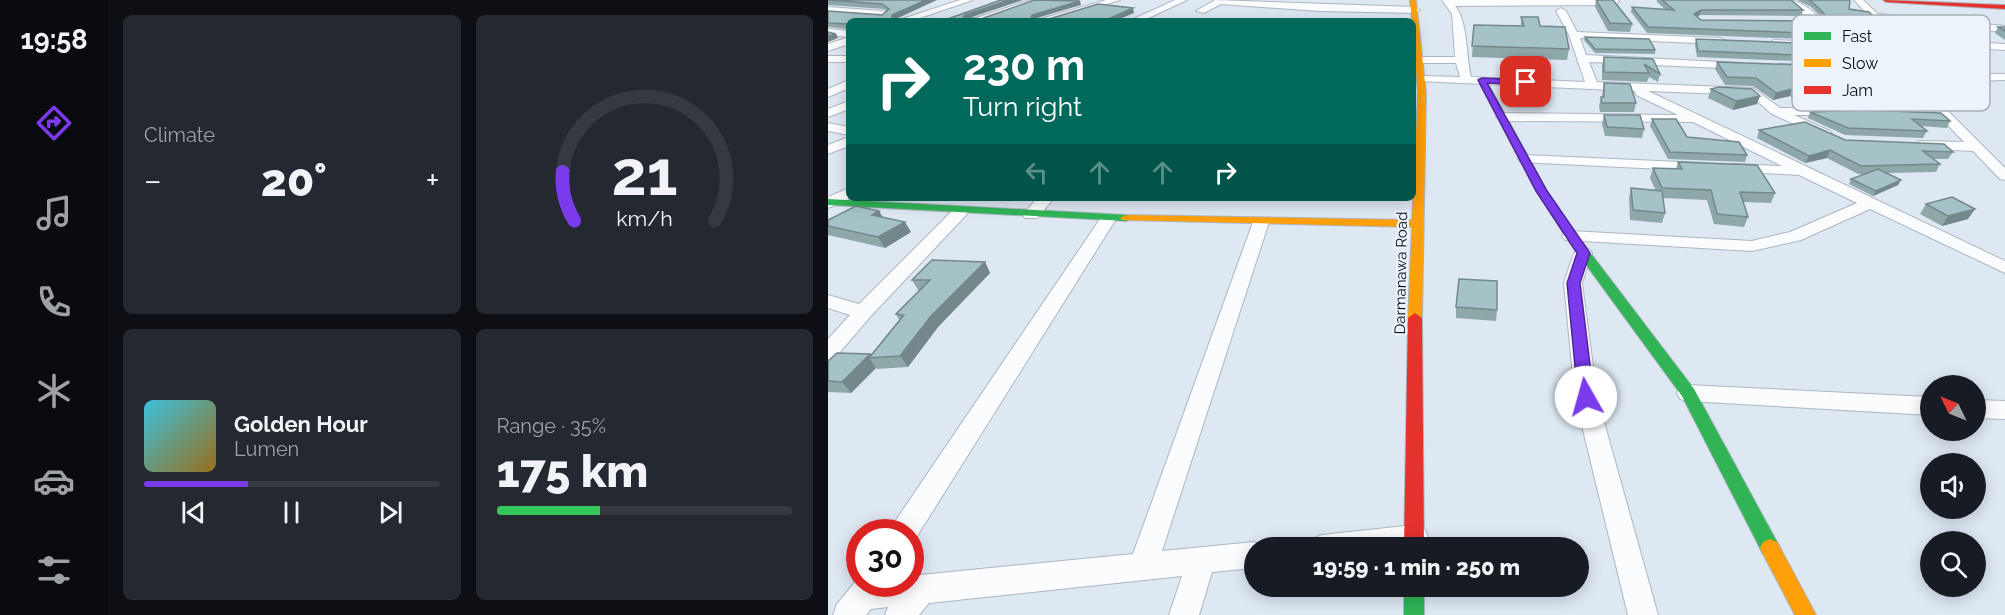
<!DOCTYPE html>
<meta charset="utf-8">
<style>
:root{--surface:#171b24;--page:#242831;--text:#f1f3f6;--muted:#9ea1a6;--line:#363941;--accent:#7c3aed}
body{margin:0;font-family:Raleway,sans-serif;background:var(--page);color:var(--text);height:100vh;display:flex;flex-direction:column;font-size:22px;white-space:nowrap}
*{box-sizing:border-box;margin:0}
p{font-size:20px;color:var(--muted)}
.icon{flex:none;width:33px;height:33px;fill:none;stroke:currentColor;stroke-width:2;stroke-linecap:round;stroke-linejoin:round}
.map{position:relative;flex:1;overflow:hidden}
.drawer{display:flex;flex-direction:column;gap:15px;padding:15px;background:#0d0f14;width:720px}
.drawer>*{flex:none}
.banner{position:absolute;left:18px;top:18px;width:570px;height:183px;border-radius:9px;box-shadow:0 3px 15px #0003;background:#00695c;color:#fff;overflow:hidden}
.needle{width:39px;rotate:313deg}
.tools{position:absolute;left:1092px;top:375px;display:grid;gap:12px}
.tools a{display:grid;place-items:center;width:66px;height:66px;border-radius:50%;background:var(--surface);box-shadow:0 3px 15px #0003;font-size:30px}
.speed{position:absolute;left:18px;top:519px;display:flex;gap:12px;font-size:30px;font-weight:700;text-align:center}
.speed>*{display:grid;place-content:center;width:78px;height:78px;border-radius:50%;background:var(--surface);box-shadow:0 3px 15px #0003;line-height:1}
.speed .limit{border:9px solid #d22;background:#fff;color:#111}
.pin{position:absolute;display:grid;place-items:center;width:51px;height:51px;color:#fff;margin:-26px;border-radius:12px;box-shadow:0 3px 9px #0006}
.me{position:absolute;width:66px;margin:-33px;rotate:353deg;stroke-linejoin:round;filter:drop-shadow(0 0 4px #0008)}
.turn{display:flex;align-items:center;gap:21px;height:126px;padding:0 18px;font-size:27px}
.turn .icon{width:78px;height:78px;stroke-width:2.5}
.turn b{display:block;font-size:42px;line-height:51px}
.lanes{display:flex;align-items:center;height:57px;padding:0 18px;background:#0003;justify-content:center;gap:30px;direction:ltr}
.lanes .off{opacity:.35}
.big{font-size:45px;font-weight:800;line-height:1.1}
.drawer .widget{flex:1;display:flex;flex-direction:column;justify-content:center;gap:9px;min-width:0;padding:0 21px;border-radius:9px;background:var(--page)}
.drawer .dial{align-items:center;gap:0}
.dial svg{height:156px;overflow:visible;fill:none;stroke:var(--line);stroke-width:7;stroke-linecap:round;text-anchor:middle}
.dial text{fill:var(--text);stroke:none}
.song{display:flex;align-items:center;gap:18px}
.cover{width:72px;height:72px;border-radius:9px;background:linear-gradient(135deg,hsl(190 70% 55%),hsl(40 70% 35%))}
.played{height:6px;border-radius:3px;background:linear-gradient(90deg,var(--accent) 35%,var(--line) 35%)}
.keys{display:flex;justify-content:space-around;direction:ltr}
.heat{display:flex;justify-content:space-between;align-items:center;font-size:33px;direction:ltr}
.charge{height:9px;border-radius:4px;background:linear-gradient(90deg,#34c759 35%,var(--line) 0)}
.drawer .tiles{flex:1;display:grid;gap:15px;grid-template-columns:repeat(2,1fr)}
.trip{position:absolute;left:416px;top:537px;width:345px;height:60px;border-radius:30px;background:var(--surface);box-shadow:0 3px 15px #0003;font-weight:800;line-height:60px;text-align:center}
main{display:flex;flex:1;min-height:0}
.tab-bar{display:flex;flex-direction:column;width:108px;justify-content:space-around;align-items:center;background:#090b0e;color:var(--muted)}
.tab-bar .icon{width:42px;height:42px}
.tab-bar .active{color:var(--accent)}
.tab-bar b{font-size:27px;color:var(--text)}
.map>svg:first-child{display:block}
</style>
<main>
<nav class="tab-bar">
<b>19:58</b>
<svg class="icon active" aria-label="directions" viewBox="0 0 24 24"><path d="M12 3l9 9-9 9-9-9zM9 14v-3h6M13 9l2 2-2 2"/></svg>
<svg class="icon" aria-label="music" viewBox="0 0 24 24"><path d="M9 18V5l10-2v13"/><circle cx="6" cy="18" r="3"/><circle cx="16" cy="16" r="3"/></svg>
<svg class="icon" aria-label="phone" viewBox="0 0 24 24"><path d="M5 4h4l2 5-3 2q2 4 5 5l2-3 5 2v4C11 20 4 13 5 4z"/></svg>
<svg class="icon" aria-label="climate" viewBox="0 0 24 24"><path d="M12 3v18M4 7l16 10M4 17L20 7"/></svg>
<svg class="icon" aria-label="car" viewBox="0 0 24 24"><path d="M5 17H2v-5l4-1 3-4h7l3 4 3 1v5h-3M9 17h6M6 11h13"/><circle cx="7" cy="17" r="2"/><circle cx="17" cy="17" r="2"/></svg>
<svg class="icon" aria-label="filters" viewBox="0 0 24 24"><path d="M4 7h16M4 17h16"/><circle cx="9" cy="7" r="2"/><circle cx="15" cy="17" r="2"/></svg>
</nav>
<section class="drawer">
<div class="tiles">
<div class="widget"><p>Climate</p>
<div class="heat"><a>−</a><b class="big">20°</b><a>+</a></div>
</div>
<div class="widget dial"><svg viewBox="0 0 100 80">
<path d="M14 69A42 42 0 1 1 86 69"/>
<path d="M14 69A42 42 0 0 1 8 44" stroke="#7c3aed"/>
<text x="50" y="56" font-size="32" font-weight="700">21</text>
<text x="50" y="72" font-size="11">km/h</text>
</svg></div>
<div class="widget">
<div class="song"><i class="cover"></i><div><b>Golden Hour</b><p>Lumen</p></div></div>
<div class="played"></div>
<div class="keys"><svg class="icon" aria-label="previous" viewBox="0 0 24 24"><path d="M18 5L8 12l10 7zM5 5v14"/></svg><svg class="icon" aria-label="pause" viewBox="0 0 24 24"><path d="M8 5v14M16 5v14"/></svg><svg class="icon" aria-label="next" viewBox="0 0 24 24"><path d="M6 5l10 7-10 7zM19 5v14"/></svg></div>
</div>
<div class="widget"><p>Range · 35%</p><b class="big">175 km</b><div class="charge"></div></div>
</div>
</section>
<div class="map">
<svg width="1177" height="615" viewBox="0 0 1177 615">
<rect width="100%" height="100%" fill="#dee8f3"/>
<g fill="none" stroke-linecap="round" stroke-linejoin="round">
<defs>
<g id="street">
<path d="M132,0H145L83,21H68Z"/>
<path d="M202,0H215L154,21H139Z"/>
<path d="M278,0H292L222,21H206Z"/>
<path d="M347,0H359L314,21H301Z"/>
<path d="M387,0L587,7L592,10L587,13L491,11L393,4L376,13L368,11Z"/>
<path d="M614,0H790L791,2L787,5L627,6C640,21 638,57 643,77L757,82L741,35L728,11L733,8L738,11L749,32L893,38L898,41L893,44L752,38L758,55L913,63L919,66L913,69L761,62L769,82L925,88L952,108H1061L1063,111L1061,114L1057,115H966L1002,131L1004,134L997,138L944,114L922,95L820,91L1177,261V273L1042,209L973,240L924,251L737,240L734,236L737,232L743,231L924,241L962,232L1029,203L971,175L900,171L898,168L905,164L954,166L865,122L674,121L668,117L674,113L850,115L808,95L807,91L590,81V77L594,76L632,77L628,63H593L588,60L593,57H627L624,14Z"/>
<path d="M959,0C988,0 1020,55 1046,68L1051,75H1102L1065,42L1026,0H1035L1050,14L1177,26V32L1056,21L1073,37L1177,44V50L1080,44L1115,74H1177V80L1091,82L1177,168V180L1172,179L1145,151L1086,148L1084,145L1091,141L1136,142L1078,82H1027L1021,79L1023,77L1039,75L1037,73L947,69L945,67L951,64L1030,66L1013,49L942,45L941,43L946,40L1007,42Z"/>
<path d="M0,7L56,11L61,14L56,17L0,13Z"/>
<path d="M0,29L21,31V44L0,51V44L21,37L0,35Z"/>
<rect x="0" y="56" width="21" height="6"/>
<path d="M21,80V88L0,97V89Z"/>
<path d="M21,101V109L0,117V109Z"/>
<path d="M0,123L21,127V135L0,131Z"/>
<path d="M21,137V146L0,154V145Z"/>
<path d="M697,155L875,163L882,167L875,171L692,162L690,159L692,156Z"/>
<path d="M21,188V198H23L0,208V197Z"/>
<path d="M209,198H226L209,218H197L195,215Z"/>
<path d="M132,207L140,212L138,215L42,317L7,358L0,360V339L22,315L0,308V295L31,304L126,209Z"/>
<path d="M280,214L288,219L86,541L82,542V532H63L66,523L272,219Z"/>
<path d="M433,217L441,222L334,551L426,542L437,548H426V568L384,572L371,615H341L354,576L101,603L91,615H57L60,607L43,609L38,615H5L9,604L32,576V584H82V576L305,554L425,222Z"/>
<path d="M755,248L761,249L764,253L754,283L769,397L830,615H800L747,397L736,283L746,253L749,249Z"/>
<path d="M860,385L1102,397V415L860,401L852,399L849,393L852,387Z"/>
<path d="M1148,400L1177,401V419L1148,418Z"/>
<path d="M586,525L596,528L600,537L596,546L591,548H480L484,539L494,535Z"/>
</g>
<g id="fast">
<path d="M651,78L658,80L719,191L748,234L866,389L949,542L952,548L949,554L942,557L935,554L854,396L737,236L709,191L650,80Z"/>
<path d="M0,199L298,215L304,218L298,221L2,205H0Z"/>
<rect x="576" y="586" width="20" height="29"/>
</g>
<g id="slow">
<path d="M582,0H588L598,93L594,318L592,321L587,323L580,318L584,227L294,220L292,218L298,215L584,220L590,93Z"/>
<path d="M942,539L949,542L988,615H967L932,548L935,542Z"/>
</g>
<g id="jam">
<path d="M1055,0L1177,5V9L1058,2Z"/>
<path d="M587,313L594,318L596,548H576L580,318Z"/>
</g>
</defs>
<use href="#street" stroke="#adb6c2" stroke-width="2"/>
<use href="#fast" stroke="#adb6c2" stroke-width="2"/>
<use href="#slow" stroke="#adb6c2" stroke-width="2"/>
<use href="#jam" stroke="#adb6c2" stroke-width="2"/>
<use href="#street" fill="#fafcfd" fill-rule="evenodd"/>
<use href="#fast" fill="#30b455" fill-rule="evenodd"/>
<use href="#slow" fill="#ff9f0a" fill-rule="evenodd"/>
<use href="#jam" fill="#e5322d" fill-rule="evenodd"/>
</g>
<g fill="#8ea8aa">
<path d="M0,0H109L20,29L0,27V11L54,15L59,11L56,9L0,5Z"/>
<path d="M768,0L804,24L802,32L780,31L767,7Z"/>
<path d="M829,0H963L975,10L973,16L872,15L869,16L873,20L1002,34L1000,40L819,33L803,12L804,7L838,10L829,2Z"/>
<path d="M969,0H1021V9L1070,41L1067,47L1048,46L1040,40H1017L983,7Z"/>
<path d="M693,17L741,49L739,60L644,57L646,25L693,26Z"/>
<path d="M1170,27H1177V40L1167,33Z"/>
<path d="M757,37L827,50V54L767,53L756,40Z"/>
<path d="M868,39L974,51L972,57H968L967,61L869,57L867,45Z"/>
<path d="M776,57L825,59L832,74L830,82L821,77L819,82L774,80V65Z"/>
<path d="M889,62L988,88L1099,99L1095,106L1031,104L969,105L962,96L945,100L925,86L897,85L887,69Z"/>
<path d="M776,83L808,103L806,112H772L771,106L773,97H774Z"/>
<path d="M883,89L929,104L905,110L880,98Z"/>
<path d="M982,112L1122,121L1119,128L1093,126L1099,131L1095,138L1017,135L980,118Z"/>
<path d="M776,115L816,129L814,138L777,136L774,124Z"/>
<path d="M824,119L859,137L919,155L917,162L840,159L822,126Z"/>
<path d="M931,130L1017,140L1125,152L1120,159H1106L1112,164L1108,172L1059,173L1070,185L1045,196L1021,184L1023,179L1037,174H1030L999,158L977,163L929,138Z"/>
<path d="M850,162L947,193L943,203L915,202L920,217L916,227L886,224L879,200L835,198L837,213L834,223L802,220L801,198L803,188L828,191L822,178L825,168L848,169Z"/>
<path d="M1098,204L1140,219L1114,226L1092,214Z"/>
<path d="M55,217L83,232L57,248L0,235V220Z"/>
<path d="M157,262L162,273L110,327L80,367L49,369L48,368L23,393L0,392V361L42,354L43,355L71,320L68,314L92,290H90L84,280Z"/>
<path d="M628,307L669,310L668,321L628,318Z"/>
</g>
<g fill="#74888b">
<path d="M98,0H109L68,19H69L70,21H62L64,15Z"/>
<path d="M181,0H195L138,19L135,17L137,15Z"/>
<path d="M252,1L253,5L205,19L203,18L204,15Z"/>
<path d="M305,8L306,13L287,21H276Z"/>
<path d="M873,10L872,15L865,19L866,14Z"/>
<path d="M8,34L10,38L0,42V36Z"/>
<path d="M964,89L962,96L945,100L948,93Z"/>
<path d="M932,96L929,104L905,110L908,101Z"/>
<path d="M1002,150L999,158L977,163L981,156Z"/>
<path d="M1073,180L1070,185L1045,196L1048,191Z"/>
<path d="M1147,209L1140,219L1114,226L1120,216Z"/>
<path d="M51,211L57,221L44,215Z"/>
<path d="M77,222L83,232L57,248L50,237Z"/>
<path d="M157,262L162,273L110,327L80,367L72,356L103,316Z"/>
<path d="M42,354L45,358H41L48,368L23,393L14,382Z"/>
</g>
<g fill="#a5c3c6" stroke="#74888b" stroke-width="1.5">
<path d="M0,0H98L64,15V18L69,19L62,21H21V34L19,24L0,23V11L54,15L61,9L54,4Z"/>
<path d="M173,0H181L137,15L135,17L153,19L206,0L252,1L204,15L203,18L221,19L270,4L305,8L276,21H114Z"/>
<path d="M768,0H785L804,24L782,23Z"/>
<path d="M834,0H963L975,10H873L866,14L873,20L987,21L1002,34L820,27L804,7L846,10Z"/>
<path d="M981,0H1021L1022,1L1021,9L1041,12L1070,41L1050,40L1042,35H1019L984,2Z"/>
<path d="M693,17H710L712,26L737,27L741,49L644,46L646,25L696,26Z"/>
<path d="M1170,27H1177V31Z"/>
<path d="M0,32L8,34L0,36Z"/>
<path d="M757,37L821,39L827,50L767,49Z"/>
<path d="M868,39L971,43L974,51L966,50L969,55L870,51Z"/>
<path d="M776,57L825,59L832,74L816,64L821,73L776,72Z"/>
<path d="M889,62L976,65L988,88L1089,90L1099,99L1035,96L972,98L964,89L948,93L928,78L899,77Z"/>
<path d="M776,83L802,84L808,103H774L773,97H776Z"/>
<path d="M891,87L924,89L932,96L908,101L883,89Z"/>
<path d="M1034,110L1113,113L1122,121L1084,119L1099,131L1020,128L982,112Z"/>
<path d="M776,115H812L816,129L779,127Z"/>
<path d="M824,119H848L859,137L911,142L919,155L842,152Z"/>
<path d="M977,122L1017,140L1116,144L1125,152L1095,151L1112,164L1033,166L1002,150L981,156L931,130Z"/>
<path d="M850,162L929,165L947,193L912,192L920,217L889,214L883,190L834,188L825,168L854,169Z"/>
<path d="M1050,169L1073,180L1048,191L1023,179Z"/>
<path d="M803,188L834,191L837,213L805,210Z"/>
<path d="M1124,197L1147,209L1120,216L1098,204Z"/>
<path d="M28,206L51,211L44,215L77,222L50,237L0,226V220Z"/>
<path d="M104,260L157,262L103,316L72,356L41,358L76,315L68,314L102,280H84Z"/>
<path d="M631,279L669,281V310L628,307Z"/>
<path d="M9,353L42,354L14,382L0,381V361Z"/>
</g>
<path fill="#7c3aed" stroke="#51269a" stroke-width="1.5" d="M654,78L698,80L702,82L698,85L659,83L719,191L762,253L752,283L766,397L764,401H753L750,397L739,283L749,253L708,191L650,80Z"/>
<g text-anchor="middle" stroke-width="4.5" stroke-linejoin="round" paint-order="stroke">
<g font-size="15" fill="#060f1b" stroke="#edf3fa">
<text transform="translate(573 273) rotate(-89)" y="5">Darmanawa Road</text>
</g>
</g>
<rect x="964" y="15" width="198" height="96" rx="9" fill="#edf3fa" stroke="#a8afb7" stroke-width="1.5"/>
<rect x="976" y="32" width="27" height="8" fill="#30b455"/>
<rect x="976" y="59" width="27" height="8" fill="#ff9f0a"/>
<rect x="976" y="86" width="27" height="8" fill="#e5322d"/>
<g font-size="16" fill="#060f1b">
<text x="1014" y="42">Fast</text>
<text x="1014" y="69">Slow</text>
<text x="1014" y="96">Jam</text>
</g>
</svg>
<div class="tools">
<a><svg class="needle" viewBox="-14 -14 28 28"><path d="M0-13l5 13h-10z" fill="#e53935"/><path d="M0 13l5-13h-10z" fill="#9ea1a6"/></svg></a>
<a><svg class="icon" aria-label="sound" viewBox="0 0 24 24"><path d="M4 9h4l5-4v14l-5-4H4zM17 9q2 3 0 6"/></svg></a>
<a><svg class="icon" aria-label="search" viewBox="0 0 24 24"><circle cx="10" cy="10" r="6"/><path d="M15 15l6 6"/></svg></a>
</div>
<div class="speed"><div class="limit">30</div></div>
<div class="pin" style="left:698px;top:82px;background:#d93025"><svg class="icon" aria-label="arrive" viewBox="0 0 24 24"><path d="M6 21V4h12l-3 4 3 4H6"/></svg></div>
<svg class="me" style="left:758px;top:397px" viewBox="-20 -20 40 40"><circle r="19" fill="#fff"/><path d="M0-13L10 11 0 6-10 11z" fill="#7c3aed"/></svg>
<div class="trip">19:59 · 1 min · 250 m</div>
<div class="banner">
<div class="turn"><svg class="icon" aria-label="right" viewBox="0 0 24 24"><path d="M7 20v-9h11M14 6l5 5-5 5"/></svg><div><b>230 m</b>Turn right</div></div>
<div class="lanes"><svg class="icon off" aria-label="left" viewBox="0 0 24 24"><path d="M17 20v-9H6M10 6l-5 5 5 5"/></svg><svg class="icon off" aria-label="ahead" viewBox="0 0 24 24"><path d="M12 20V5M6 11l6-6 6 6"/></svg><svg class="icon off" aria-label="ahead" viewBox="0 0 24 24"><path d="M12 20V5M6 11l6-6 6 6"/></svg><svg class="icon" aria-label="right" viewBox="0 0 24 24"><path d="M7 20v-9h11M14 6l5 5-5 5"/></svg></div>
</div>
</div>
</main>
